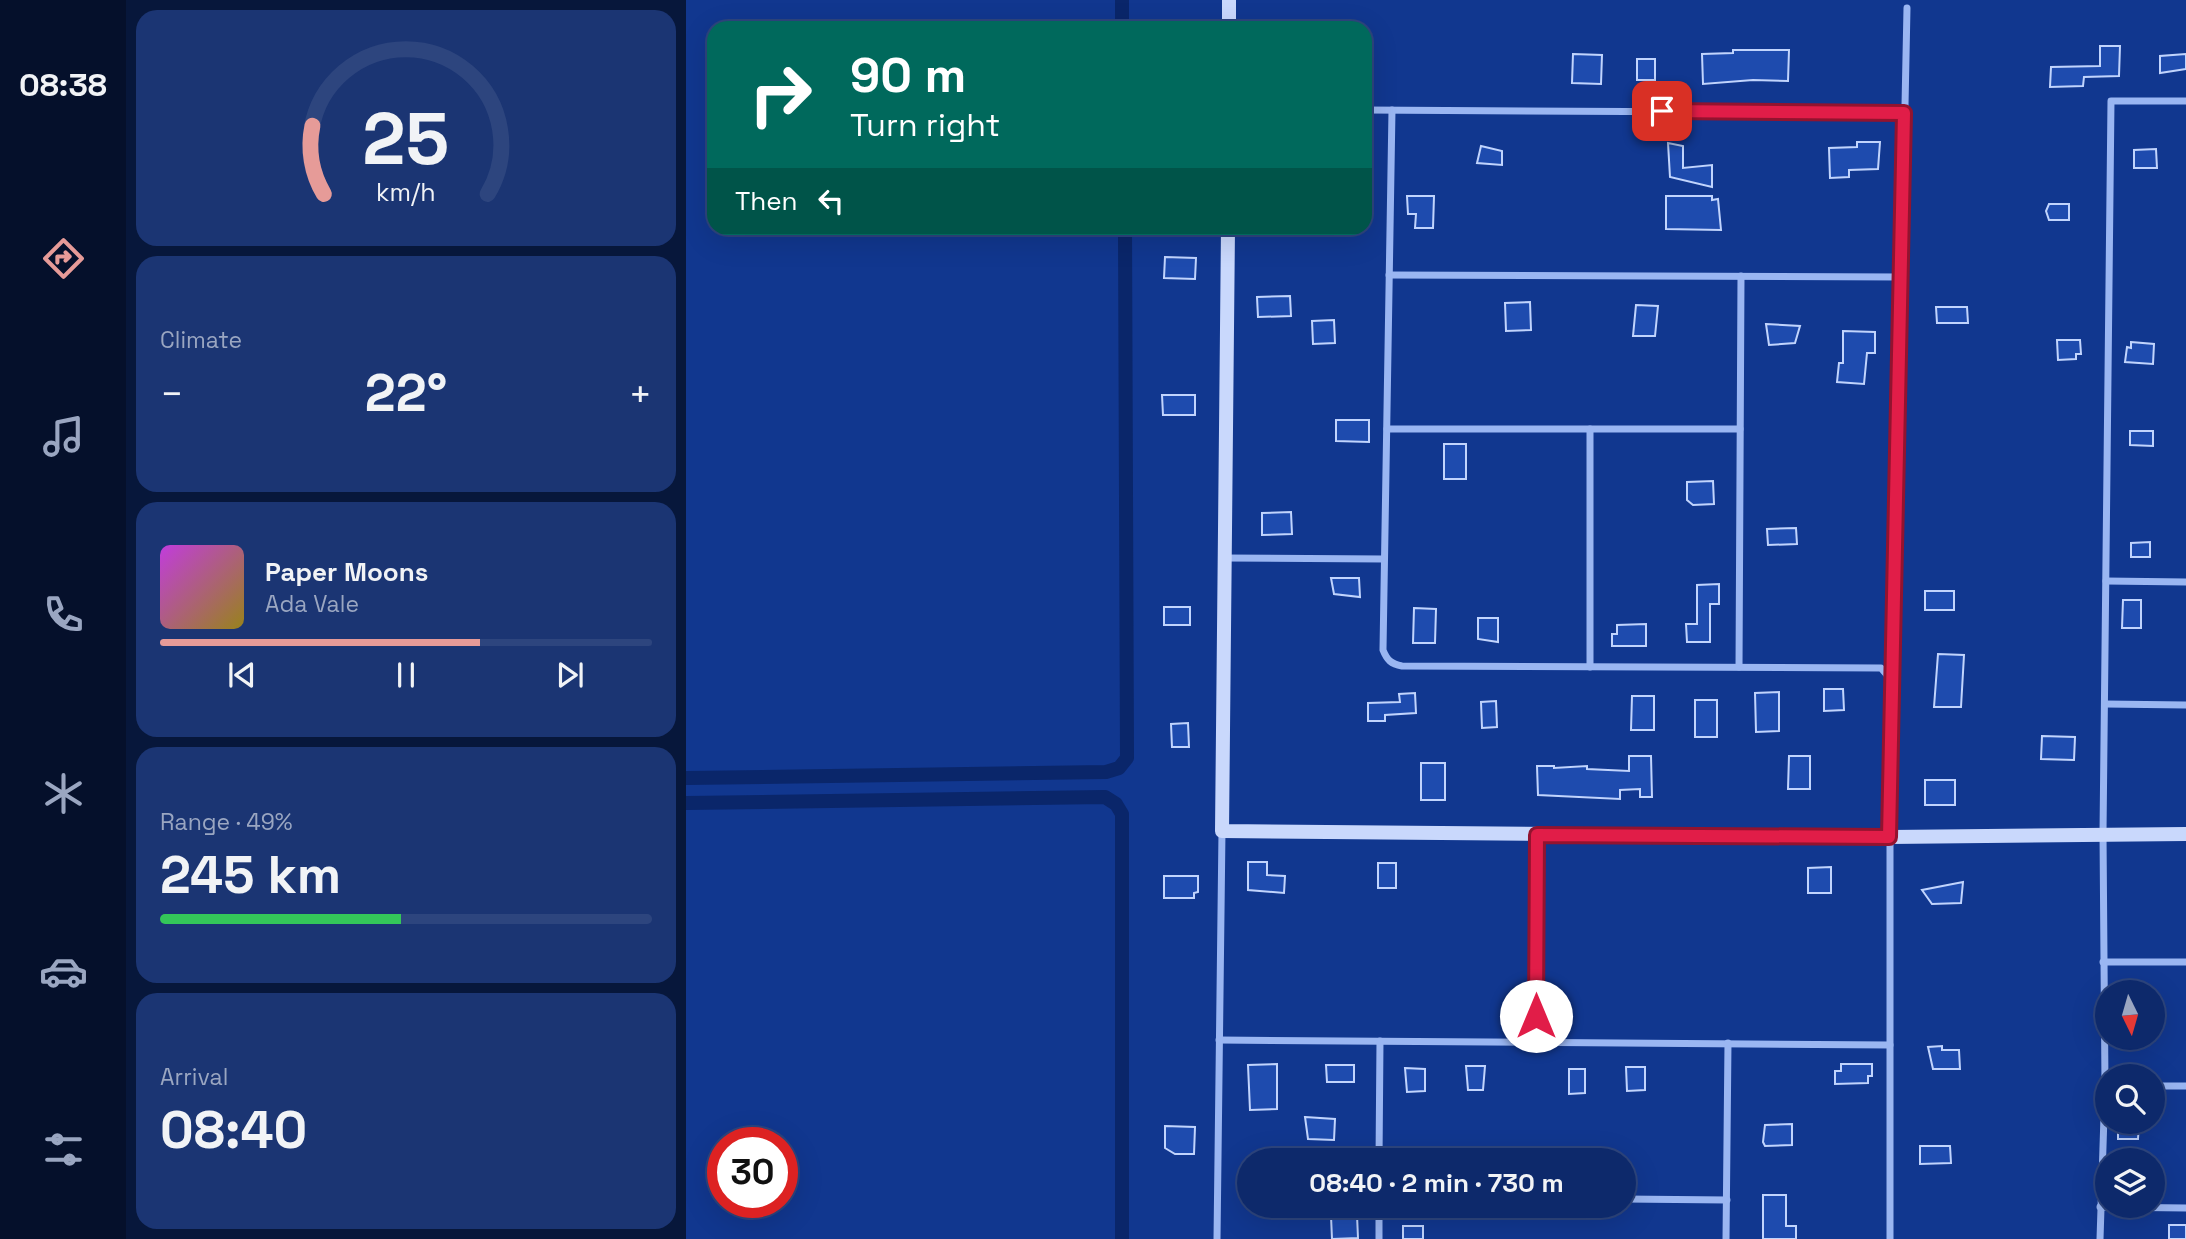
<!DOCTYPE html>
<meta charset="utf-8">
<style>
:root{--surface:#0d296b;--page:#1b3573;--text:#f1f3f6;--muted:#9aa6c1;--line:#2d457e;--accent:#e69b98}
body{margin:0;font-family:"Space Grotesk",sans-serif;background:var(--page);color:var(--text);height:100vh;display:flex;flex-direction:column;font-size:26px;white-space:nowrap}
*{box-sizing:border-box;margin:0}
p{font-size:23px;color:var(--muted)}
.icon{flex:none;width:38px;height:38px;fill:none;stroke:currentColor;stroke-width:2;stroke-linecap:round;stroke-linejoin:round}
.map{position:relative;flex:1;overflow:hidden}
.drawer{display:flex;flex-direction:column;gap:10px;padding:10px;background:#07173b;width:560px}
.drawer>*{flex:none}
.hud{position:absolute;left:21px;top:21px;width:665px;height:214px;border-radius:21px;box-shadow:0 7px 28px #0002,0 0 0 2px var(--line);background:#00695c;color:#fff;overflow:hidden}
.needle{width:46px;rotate:175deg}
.buttons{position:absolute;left:1409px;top:980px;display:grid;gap:14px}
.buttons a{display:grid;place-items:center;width:70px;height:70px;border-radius:50%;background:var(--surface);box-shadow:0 7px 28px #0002,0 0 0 2px var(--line);font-size:35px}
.speed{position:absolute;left:21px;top:1127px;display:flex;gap:14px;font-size:35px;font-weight:700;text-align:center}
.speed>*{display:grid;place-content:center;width:91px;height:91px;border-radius:50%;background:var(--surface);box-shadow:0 7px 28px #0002,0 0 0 2px var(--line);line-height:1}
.speed .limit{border:10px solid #d22;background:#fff;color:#111}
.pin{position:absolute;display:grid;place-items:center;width:60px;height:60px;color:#fff;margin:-30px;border-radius:14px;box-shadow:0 4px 10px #0006}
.me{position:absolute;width:77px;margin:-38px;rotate:0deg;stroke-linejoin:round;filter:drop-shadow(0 0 5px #0008)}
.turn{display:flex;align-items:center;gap:24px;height:147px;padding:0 28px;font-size:32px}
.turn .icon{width:91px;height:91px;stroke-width:2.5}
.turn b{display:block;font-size:49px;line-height:60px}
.then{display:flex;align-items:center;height:66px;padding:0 28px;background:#0003;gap:14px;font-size:26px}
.big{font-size:52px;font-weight:700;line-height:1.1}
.drawer .widget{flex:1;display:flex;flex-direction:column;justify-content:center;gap:10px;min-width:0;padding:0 24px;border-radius:21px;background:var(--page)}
.drawer .dial{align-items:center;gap:0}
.dial svg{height:182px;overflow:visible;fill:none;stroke:var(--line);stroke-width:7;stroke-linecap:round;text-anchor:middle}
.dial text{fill:var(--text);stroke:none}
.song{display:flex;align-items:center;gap:21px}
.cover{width:84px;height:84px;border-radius:10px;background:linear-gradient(135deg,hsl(290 70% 55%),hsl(50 70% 35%))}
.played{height:7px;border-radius:4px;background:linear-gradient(90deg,var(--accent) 65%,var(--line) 65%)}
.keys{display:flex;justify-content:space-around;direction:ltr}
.heat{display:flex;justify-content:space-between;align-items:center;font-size:38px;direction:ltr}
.charge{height:10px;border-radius:5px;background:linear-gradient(90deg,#34c759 49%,var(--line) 0)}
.trip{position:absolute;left:551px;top:1148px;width:399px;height:70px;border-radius:35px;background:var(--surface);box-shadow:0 7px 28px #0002,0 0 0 2px var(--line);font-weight:700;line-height:70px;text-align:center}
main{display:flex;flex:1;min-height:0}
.menu{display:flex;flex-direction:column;width:126px;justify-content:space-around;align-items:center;background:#05102b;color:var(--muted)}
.menu .icon{width:49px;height:49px}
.menu .on{color:var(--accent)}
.menu b{font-size:32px;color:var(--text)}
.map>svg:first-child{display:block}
</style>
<main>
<nav class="menu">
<b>08:38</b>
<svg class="icon on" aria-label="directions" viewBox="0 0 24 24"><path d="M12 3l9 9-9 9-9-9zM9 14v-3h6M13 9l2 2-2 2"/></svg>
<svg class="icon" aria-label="music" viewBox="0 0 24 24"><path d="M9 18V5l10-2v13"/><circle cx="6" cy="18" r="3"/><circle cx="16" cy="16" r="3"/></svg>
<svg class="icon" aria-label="phone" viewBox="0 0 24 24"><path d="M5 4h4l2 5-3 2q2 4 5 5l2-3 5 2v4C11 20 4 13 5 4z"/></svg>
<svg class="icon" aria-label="climate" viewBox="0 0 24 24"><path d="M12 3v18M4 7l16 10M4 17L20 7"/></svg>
<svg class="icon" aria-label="car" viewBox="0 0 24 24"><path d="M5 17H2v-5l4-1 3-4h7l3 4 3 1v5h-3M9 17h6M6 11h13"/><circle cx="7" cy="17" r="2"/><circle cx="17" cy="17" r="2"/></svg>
<svg class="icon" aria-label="filters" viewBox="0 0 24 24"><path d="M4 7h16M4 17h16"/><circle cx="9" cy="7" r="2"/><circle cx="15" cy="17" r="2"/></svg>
</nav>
<section class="drawer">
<div class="widget dial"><svg viewBox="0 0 100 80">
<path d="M14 69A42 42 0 1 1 86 69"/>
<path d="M14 69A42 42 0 0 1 9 39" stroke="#e69b98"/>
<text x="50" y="56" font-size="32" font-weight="700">25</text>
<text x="50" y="72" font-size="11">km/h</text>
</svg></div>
<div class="widget"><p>Climate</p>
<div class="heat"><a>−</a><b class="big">22°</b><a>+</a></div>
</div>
<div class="widget">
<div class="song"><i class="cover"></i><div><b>Paper Moons</b><p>Ada Vale</p></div></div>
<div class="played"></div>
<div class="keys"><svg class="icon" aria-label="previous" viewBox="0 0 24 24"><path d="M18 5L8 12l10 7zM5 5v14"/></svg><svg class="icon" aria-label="pause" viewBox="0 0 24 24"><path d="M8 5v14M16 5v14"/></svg><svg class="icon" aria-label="next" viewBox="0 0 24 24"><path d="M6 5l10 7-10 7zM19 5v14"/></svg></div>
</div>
<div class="widget"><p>Range · 49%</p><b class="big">245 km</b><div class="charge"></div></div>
<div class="widget"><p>Arrival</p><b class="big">08:40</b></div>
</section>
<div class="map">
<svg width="1500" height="1239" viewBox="0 0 1500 1239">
<rect width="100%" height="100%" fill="#11378f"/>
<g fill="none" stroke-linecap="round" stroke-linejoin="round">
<g stroke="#0a266a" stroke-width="14">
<path d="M436,0V28"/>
<path d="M0,778L420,772L433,768L441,758L439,228"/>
<path d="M0,803L419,797L430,804L436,814V1239"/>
</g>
</g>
<g fill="#1e4bae" stroke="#c1d4fd" stroke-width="2">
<path d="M1414,46H1434L1433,76L1398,77L1397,86L1364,87L1365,67L1414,66Z"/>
<path d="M1047,50H1103L1102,81L1067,80L1017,84L1016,54L1047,53Z"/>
<path d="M887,54L916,55L915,84L886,83Z"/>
<path d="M1500,54V69L1474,73V56Z"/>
<rect x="951" y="59" width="18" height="21"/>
<path d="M1171,142H1194L1192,169L1163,170V177L1144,178L1143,148L1171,147Z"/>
<path d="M982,143L997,146V168L1026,165V187L984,177Z"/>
<path d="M795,146L816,151V165L791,163Z"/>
<path d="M1470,149L1471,168H1448V150Z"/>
<path d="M721,196H748L747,228H729L730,214H722Z"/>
<path d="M980,196H1026V200L1032,199L1035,230L980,229Z"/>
<path d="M1363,204H1383V220H1363L1360,211Z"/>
<path d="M479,257L510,258L509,279L478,278Z"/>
<path d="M604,296L605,316L572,317L571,297Z"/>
<path d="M844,302L845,330L820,331L819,303Z"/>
<path d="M950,305L972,306L969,336H947Z"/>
<path d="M1250,307H1281L1282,323H1251Z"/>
<path d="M648,320L649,343L627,344L626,321Z"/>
<path d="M1080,324L1114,326L1109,343L1083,345Z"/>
<path d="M1157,331L1189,332V353H1181L1178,384L1151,382L1153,363H1157Z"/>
<path d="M1371,340H1394L1395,354H1390V359L1372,360Z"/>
<path d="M1445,342L1468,344L1467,364L1439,362L1441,347L1445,348Z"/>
<path d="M476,395H509V415H477Z"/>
<path d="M650,420H683V442L650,441Z"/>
<path d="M1444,431H1467V446L1444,445Z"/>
<rect x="758" y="444" width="22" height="35"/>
<path d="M1027,481L1028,504L1007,505L1001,500V482Z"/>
<path d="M605,512L606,534L576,535V513Z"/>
<path d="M1110,528L1111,544L1082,545L1081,529Z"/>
<path d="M1464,542V557H1445V543Z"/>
<path d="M645,578H673L674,597L648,594Z"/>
<path d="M1033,584V604H1024V642H1001L1000,624H1011V585Z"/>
<rect x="1239" y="591" width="29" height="19"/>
<path d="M1437,600H1455V628H1436Z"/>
<rect x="478" y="607" width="26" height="18"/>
<path d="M728,608L750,609L749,643H727Z"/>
<path d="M792,618H812V642L792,639Z"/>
<path d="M960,624V646H926V634H931V625Z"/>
<path d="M1252,654L1278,655L1275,707H1248Z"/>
<path d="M1138,689H1157L1158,710L1138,711Z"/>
<path d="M1093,692V731L1070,732L1069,693Z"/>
<path d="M729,693L730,713L699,715V721H682V703L714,702L713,694Z"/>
<path d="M946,696H968V730H945Z"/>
<rect x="1009" y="700" width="22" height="37"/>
<path d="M810,701L811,727L796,728L795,702Z"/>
<path d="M502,723L503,747H486L485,724Z"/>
<path d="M1356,736L1389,737L1388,760L1355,759Z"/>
<path d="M943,756H965L966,797H954V789L934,790V799L852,795L851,766H868V768L901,766V769L943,771Z"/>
<path d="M1103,756H1124V789H1102Z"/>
<rect x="735" y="763" width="24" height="37"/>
<rect x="1239" y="780" width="30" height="25"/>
<path d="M562,862H581V875L599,876L598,893L562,890Z"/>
<rect x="692" y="863" width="18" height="25"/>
<path d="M1145,867V893H1122V868Z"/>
<path d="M478,876H512V892L508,893V898H478Z"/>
<path d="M1277,882L1275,903L1246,904L1236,890Z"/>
<path d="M1256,1046V1050H1273L1274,1069H1247L1242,1047Z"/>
<path d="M591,1064V1109L564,1110L562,1065Z"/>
<path d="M1155,1064H1186V1076H1182V1083L1149,1084V1071H1155Z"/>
<path d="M640,1065H668V1082H641Z"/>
<path d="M780,1066H799L797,1090H782Z"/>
<path d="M940,1067H959V1090L941,1091Z"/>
<path d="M719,1068L739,1069V1091L721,1092Z"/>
<path d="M883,1069H899V1093L883,1094Z"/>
<path d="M619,1117L649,1119L648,1140L622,1139Z"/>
<path d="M1432,1122H1453L1452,1139H1432Z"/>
<path d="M1106,1124V1145L1079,1146L1077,1142L1079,1125Z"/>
<path d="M479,1126L509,1127L508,1154H489L479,1148Z"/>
<path d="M1234,1146H1264L1265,1163L1234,1164Z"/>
<path d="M1077,1195H1100V1226H1110V1239H1077Z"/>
<path d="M671,1215L672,1238L646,1239L645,1216Z"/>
<rect x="1483" y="1225" width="17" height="14"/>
<rect x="717" y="1226" width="20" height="13"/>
</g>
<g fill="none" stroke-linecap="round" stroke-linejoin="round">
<g stroke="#9ab6f2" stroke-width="7">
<path d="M679,110L1218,113"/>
<path d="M706,110L697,650C701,660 705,664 716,666L1195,668L1207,682"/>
<path d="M703,275L1215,277"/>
<path d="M701,429H1054"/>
<path d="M539,558L698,559"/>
<path d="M1420,581L1500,582"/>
<path d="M904,667V429"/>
<path d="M1053,667L1055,276"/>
<path d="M1419,704L1500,705"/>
<path d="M1417,962H1500"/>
<path d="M533,1040L1204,1045"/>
<path d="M850,1042L851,835"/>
<path d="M1466,1086H1500"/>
<path d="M693,1160L694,1041"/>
<path d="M938,1199L1041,1200"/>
<path d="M1414,1207L1500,1208"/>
<path d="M531,1239L536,831"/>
<path d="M693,1239V1206"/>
<path d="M1040,1239L1042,1043"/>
<path d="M1204,1239V837L1221,8"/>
<path d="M1414,1239L1419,1085L1417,833L1425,101H1500"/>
</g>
<g stroke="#c9d8fc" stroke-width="14">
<path d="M543,0V28"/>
<path d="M542,228L536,831L1204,837L1500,834"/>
</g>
</g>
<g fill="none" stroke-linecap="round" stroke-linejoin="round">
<defs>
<path id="route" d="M850,1016L851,835L1203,837L1218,113L976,111"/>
</defs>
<use href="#route" stroke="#92132f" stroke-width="18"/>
<use href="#route" stroke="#e11d48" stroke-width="12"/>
</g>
</svg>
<div class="buttons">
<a><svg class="needle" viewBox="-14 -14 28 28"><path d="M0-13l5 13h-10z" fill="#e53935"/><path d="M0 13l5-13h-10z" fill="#9aa6c1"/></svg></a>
<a><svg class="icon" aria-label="search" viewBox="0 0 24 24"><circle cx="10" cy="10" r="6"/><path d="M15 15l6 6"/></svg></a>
<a><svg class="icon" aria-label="layers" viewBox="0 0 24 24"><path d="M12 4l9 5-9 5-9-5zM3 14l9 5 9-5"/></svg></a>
</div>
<div class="speed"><div class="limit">30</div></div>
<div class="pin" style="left:976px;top:111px;background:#d93025"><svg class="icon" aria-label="arrive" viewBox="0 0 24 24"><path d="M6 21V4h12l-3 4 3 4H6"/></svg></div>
<svg class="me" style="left:850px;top:1016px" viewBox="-20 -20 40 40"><circle r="19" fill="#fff"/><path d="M0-13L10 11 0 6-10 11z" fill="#e11d48"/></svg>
<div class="trip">08:40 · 2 min · 730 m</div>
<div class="hud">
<div class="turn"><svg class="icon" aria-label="right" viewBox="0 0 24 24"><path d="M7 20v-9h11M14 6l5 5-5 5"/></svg><div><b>90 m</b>Turn right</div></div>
<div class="then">Then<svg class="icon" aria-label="left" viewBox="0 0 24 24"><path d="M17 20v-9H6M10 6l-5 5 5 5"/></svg></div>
</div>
</div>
</main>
